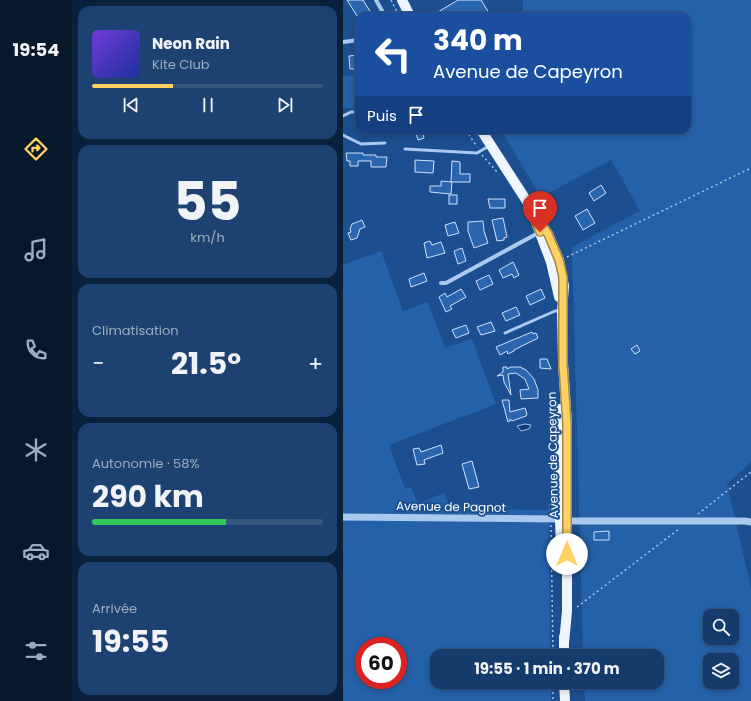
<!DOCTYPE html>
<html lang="fr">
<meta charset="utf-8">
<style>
:root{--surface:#143b6b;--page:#1d4271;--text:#f1f3f6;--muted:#9dadc1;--line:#33557e;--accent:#ffd166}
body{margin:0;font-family:Poppins,sans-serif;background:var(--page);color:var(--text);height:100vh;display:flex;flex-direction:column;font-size:15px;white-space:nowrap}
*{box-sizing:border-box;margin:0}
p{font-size:13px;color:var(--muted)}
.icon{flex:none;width:22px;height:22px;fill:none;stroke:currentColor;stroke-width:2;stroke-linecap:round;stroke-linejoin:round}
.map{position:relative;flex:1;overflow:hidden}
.details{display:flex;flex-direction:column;gap:6px;padding:6px;background:#0b203b;width:271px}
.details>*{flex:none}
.banner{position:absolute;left:12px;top:12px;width:336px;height:122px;border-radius:12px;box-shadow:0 2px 6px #0003,0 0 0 1px var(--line);background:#1a4fa0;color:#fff;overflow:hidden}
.tools{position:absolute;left:360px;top:609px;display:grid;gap:8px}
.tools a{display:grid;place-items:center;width:36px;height:36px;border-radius:8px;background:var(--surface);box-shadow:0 2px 6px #0003,0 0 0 1px var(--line);font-size:20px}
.speed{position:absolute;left:12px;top:637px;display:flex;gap:8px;font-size:20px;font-weight:700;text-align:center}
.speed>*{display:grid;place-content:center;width:52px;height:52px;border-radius:50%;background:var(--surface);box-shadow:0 2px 6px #0003,0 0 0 1px var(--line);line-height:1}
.speed .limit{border:6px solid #d22;background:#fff;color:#111}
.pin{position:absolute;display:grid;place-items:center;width:34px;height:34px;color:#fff;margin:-41px -17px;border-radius:50% 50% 50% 0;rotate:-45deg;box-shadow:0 0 4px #0007}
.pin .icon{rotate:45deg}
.me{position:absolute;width:44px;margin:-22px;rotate:0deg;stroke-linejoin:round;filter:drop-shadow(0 0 3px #0008)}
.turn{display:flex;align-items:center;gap:14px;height:84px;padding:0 12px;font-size:18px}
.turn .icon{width:52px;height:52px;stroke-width:2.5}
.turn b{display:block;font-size:28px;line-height:34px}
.then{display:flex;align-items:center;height:38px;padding:0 12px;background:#0003;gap:8px;font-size:15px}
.big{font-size:30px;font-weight:700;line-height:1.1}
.details .card{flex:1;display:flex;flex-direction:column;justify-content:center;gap:6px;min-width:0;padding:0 14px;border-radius:12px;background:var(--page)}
.details .dial{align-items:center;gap:0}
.dial b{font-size:52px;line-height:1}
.song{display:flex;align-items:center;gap:12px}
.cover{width:48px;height:48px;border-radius:6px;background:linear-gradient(135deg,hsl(260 70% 55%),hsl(230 70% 35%))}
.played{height:4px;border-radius:2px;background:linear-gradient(90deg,var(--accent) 35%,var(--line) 35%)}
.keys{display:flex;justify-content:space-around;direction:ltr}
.heat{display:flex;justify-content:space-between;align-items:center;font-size:22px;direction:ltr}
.charge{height:6px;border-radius:3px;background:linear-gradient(90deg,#34c759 58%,var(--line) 0)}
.trip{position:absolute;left:87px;top:649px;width:234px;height:40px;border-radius:12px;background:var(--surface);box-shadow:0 2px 6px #0003,0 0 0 1px var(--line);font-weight:700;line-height:40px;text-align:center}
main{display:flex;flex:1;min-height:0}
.menu{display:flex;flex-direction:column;width:72px;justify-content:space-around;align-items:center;background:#08182b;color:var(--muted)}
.menu .icon{width:28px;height:28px}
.menu .current{color:var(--accent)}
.menu b{font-size:18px;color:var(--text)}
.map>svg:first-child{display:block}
</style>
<main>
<nav class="menu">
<b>19:54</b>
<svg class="icon current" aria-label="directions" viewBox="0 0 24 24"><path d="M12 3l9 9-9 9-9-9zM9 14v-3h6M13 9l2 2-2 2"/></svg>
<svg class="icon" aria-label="music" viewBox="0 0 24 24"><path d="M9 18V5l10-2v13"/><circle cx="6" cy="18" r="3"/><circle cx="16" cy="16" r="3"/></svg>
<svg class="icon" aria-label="phone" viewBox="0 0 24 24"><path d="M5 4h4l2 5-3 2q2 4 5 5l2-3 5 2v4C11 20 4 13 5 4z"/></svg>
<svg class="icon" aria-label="climate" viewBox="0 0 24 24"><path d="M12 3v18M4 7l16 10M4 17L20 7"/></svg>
<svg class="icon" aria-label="car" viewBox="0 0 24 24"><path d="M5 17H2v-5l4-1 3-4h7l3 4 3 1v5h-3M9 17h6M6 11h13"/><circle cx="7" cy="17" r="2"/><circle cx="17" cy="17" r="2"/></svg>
<svg class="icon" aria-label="filters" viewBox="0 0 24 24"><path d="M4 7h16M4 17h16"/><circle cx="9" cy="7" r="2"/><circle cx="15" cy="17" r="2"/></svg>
</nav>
<section class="details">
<div class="card">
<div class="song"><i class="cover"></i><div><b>Neon Rain</b><p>Kite Club</p></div></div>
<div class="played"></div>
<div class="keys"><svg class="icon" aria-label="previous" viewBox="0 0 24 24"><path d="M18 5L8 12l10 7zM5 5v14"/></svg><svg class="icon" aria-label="pause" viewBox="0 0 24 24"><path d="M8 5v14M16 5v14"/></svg><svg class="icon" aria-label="next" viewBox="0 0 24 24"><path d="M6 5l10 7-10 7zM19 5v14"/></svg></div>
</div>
<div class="card dial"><b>55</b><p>km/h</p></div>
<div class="card"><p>Climatisation</p>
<div class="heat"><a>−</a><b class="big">21.5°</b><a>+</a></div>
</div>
<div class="card"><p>Autonomie · 58%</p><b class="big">290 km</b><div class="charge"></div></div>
<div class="card"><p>Arrivée</p><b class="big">19:55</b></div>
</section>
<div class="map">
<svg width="408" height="701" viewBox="0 0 408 701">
<rect width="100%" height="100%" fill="#1b4f8f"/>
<g fill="#2461a8" fill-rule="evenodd">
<path d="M180,0H408V462L384,484L408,588V701H242L241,682H314V656H240L229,247L297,211L268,160L198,197L158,130H344V16H180ZM367,616H389V638H367ZM367,660H389V682H367Z"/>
<path d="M13,75L16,87V108H0V76Z"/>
<path d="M38,251L60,311L85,302L102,348L129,339L153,404L46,445L62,489L68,487L75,503L101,493L108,509L206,510L207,656H94V682H208V701H0V265ZM21,646H55V680H21Z"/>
</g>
<path fill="#123a6d" stroke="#9cc4f0" d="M182,424L188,425L186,429L178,431L174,426Z"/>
<g fill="#2a66ad" stroke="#cfe3fa">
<path d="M4,0H20L30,16H14Z"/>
<path d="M115,0H138L148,16H97L95,12Z"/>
<path d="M16,55V69H7L6,56Z"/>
<path d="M72,130H79L81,138L75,140Z"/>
<path d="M3,153H20V155H33V157H44L43,167H28V161H15V166H7V161H4Z"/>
<path d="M72,160L91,161L90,173L72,172Z"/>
<path d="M109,161L117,162V174H127V182H108Z"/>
<path d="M98,181L109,182L108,194L87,192V186H98Z"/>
<path d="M258,185L263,193L251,201L246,193Z"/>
<rect x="106" y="195" width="8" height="9"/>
<path d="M145,199H162V208H147Z"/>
<path d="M244,209L252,223L240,230L232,216Z"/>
<path d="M160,218L164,237L161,238V240L154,241L149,220Z"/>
<path d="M19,220L22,227L17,229L14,238L8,240L5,233L8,232L7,229L9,224Z"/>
<path d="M140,221L141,231L145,243L131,248L125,231V222Z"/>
<path d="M112,222L116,233L105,236L102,225Z"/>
<path d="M87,241L89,245L98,242L102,253L84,258L81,243Z"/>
<path d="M119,248L123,261L115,264L111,251Z"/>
<path d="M170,262L176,275L171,278L169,274L160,278L156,270Z"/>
<path d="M81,273L84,281L68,287L66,279Z"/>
<path d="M146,275L150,284L137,290L133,281Z"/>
<path d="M118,289L123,297L107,306L109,309L103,312L96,297L102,293L104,297Z"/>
<path d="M198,289L202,298L187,305L183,296Z"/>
<path d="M173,307L177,315L163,321L159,313Z"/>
<path d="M148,322L152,331L138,335L134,327Z"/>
<path d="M123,325L126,333L113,338L109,330Z"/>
<path d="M189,332L190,334L193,333L195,338L171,350V351L165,354L164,351L157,355L153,347Z"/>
<path d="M294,345L297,351L292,354L288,349Z"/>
<path d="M197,359H204L208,369L197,368Z"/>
<path d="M160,367H164V369L168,367H177L183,370L191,379L195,390V398L178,399L177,390L186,389L182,379L173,373L165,374L168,395L161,382L160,375L154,376L160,372Z"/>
<path d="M159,400H166L167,412L182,408L184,414L183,416L169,421L167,419V421L165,422Z"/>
<path d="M98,445L100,453L81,460L82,464L74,465L70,449L76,448L78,452Z"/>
<path d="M129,461L136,487L126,489L119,464Z"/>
<path d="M266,531V540H251V532Z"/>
</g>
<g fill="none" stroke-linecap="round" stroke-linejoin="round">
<g stroke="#a9c9ee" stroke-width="1.5" stroke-dasharray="2 3" stroke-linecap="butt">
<path d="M48,0L56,16"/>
<path d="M123,130L134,147"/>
<path d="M139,155L155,173"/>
<path d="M224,257L408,168"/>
<path d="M212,402L213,392"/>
<path d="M207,511V503"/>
<path d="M355,514L408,472"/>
<path d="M208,525L210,656"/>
<path d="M234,607L336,529"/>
<path d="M210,682V701"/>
</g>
<g stroke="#a9c9ee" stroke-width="3">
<path d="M0,116L8,112H16"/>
<path d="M0,135L18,144L42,143"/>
<path d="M62,149L134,153L146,146"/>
<path d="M162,333L212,311H217"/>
</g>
<g stroke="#a9c9ee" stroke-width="4">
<path d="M33,0L42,16"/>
<path d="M0,42L16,40"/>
<path d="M98,283H103L197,232"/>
</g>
<g stroke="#a9c9ee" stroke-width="7">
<path d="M0,517L217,519"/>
<path d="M224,521H402L408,522"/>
</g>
<g stroke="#f0f6ff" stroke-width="10">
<path d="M59,0L67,16"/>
<path d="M138,130L205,234L216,260L221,286L219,311L220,363L224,424V611L221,643"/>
<path d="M194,225L208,262L216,297"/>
<path d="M217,409L216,482L218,553"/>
<path d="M221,637V656"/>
<path d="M221,682L222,701"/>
</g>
</g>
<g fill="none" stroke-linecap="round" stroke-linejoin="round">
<defs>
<path id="route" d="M197,232L185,203L205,234L216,260L220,277V364L224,424V554"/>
</defs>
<use href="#route" stroke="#a68842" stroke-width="10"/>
<use href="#route" stroke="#ffd166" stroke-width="7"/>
</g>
<g text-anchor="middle" stroke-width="4" stroke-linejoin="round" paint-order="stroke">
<g font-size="12" fill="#fff" stroke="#1b4f8f">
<text transform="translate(210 455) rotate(-91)" y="4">Avenue de Capeyron</text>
<text transform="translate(108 507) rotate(1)" y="4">Avenue de Pagnot</text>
</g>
</g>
</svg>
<div class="tools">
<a><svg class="icon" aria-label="search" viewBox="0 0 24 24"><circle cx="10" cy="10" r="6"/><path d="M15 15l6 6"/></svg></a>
<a><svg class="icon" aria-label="layers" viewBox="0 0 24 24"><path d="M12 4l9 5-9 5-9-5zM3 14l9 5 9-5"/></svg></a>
</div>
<div class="speed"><div class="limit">60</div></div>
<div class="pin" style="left:197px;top:232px;background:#d93025"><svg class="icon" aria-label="arrive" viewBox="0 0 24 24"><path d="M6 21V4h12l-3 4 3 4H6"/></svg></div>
<svg class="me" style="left:224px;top:554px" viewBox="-20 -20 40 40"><circle r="19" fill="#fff"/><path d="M0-13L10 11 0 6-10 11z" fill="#ffd166"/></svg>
<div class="trip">19:55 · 1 min · 370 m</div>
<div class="banner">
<div class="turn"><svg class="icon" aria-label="left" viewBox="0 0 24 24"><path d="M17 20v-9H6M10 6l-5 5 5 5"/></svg><div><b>340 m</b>Avenue de Capeyron</div></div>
<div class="then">Puis<svg class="icon" aria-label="arrive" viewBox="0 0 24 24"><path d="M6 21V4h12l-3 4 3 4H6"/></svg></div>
</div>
</div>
</main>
